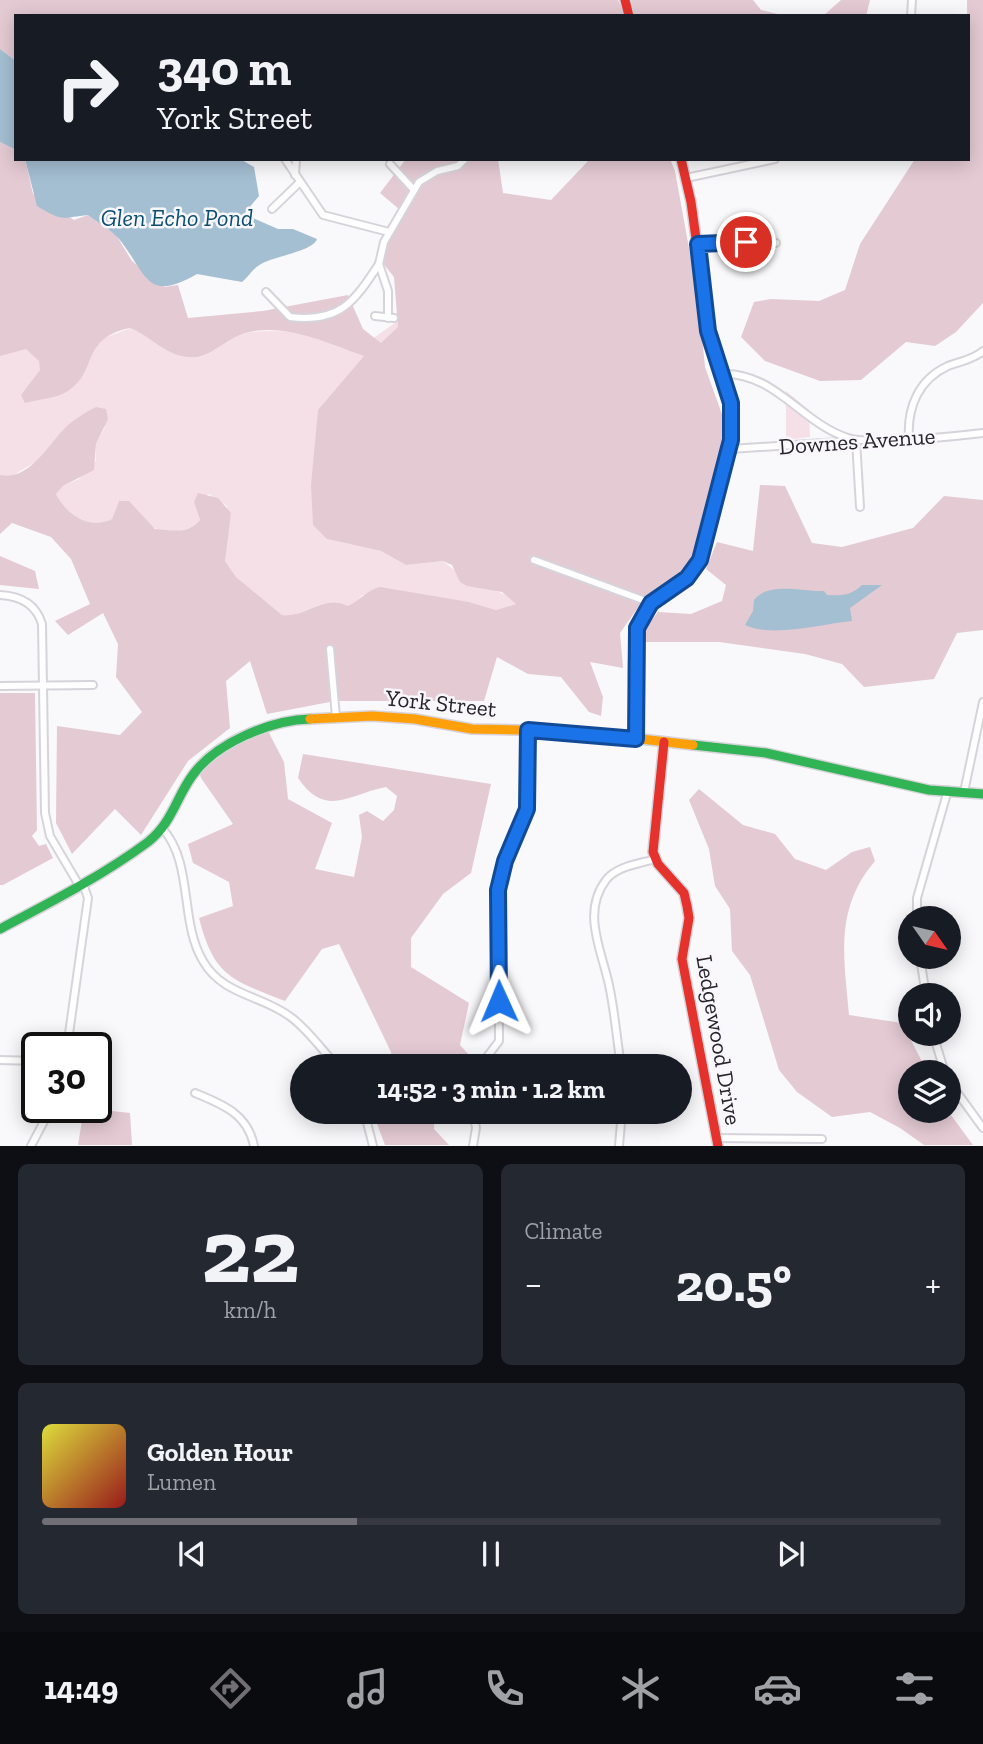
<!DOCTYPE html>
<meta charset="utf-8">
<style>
:root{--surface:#171b24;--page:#242831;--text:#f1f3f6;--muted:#9ea1a6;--line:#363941;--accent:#716f75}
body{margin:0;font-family:"Zilla Slab",serif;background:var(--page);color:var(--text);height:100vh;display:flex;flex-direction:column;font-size:26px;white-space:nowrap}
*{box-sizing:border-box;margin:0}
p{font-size:23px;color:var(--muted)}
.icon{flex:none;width:38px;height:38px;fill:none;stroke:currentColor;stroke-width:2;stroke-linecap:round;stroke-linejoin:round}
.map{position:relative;height:1146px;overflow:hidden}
.panel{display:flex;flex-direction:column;gap:18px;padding:18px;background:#0d0f14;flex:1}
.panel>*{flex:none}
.top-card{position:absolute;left:14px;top:14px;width:956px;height:147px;border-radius:0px;box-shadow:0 4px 18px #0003;background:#171b24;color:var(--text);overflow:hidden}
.needle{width:46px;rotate:124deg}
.tools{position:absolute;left:898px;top:906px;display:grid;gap:14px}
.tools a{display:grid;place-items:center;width:63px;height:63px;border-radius:50%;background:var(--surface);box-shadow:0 4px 18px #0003;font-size:35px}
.speed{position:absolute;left:21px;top:1032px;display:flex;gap:14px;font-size:35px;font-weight:700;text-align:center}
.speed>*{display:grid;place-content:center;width:91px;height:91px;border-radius:50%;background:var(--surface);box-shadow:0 4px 18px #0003;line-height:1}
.speed .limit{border:4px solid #111;border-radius:10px;background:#fff;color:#111}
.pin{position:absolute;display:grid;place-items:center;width:60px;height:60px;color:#fff;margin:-30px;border:4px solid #fff;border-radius:50%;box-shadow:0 2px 7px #0007}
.me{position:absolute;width:77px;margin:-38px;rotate:359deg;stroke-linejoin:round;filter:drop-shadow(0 0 5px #0008)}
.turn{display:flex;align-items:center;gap:24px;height:147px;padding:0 28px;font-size:32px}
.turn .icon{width:91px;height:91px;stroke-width:2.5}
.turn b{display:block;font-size:49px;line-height:60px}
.big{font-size:52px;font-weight:700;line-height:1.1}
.panel .card{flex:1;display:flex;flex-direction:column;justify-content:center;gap:10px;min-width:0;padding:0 24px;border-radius:10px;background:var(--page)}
.panel .dial{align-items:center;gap:0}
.dial b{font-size:91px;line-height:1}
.song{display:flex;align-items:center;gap:21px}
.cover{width:84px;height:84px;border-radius:10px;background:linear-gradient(135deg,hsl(60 70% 55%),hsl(0 70% 35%))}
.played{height:7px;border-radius:4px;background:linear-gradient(90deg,var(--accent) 35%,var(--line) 35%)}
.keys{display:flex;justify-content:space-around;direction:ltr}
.heat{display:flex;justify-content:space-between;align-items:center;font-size:38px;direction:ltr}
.panel .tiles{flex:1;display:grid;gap:18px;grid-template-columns:1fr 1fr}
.card:last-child{grid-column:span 2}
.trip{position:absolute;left:290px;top:1054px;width:402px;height:70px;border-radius:35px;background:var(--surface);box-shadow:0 4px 18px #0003;font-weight:700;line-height:70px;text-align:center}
.tab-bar{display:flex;height:112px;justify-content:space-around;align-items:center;background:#090b0e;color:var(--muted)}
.tab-bar .icon{width:49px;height:49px}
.tab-bar .selected{color:var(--accent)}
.tab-bar b{font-size:32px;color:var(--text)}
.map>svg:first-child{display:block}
</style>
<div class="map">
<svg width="983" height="1146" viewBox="0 0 983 1146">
<rect width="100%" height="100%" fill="#f9f8fb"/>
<g fill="#f6e0e8">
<path d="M0,144L16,159L104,338L131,328C151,336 164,353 187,357C210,362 228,334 251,332C290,328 330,337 368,342L399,320L488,316L733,433L702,559L583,514L327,539L381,551L406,565L443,561L458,573L460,582C478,588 504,588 516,604L496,610L469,602L362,595L356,603L346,606C324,594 305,618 282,615L236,577L225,561L227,506L209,494L194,502L200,520C190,532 166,536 153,527C144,520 136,509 128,501H119L112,519C89,530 67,515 56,494L63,486L79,479L96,461V444L105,427L63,430L37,461L0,483Z"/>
<path d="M786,391L809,410L810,437L786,440Z"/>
</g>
<g fill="#e4cad3">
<path d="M0,0H618L625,16H16V61L0,49Z"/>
<path d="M631,0H753L761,10L786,16H633Z"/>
<path d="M841,0H870L866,16H823Z"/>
<path d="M967,0H983V303L956,332L935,346L906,342L861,380L820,381L765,361L741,337L754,302L771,299L819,301L845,290L860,244L915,159H968Z"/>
<path d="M0,142L16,150V159H25L33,194L74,220L88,215L116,235L132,261L164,287L178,285L188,318L263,311L348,295L363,329L381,343L398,327L394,277L377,256L387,228L400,210L380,193L406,159H498L503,193L551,200L590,159H670L675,171L698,298L705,367L729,434L697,560L644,599L620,633L623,668L590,662L603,697L601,716L589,712L561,677L528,674L497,657L484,701H335L267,714L250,661L226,681L230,728L188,761L141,835L115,809L72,854L56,823L57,726L120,735L142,712L116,677L118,644L103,613L68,635L55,621L90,604L71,559L51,537L12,523L0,534V475C29,481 47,446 64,429C73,420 84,413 96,407L106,409L108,419L96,444L94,470L63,486L56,494C67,515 89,530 112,519L119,501H129L155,529C173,530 187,535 200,520L194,502L198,493L218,498L231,513L225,561L236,577L282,615C306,618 324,594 347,606C359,602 365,591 380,587L469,602L496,610L516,604L502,592L467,586L460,582L452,565L443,561L406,565L381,551L327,539L313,525L311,485L318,410L364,356C328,343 284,322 245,333C225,339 208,361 187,357C163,354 151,336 130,328C79,339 99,371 68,391C55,399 39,399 25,403L21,395L40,370L39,361L26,349L0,356Z"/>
<path d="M760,485L785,486L812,543L842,547L913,528L944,496L983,500V630L957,633L934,679L864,687L842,664L805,654L719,642H646L644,630L658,612L691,614L722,601L726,585L706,569L717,542L753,551Z"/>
<path d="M0,556L35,571L39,589L0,585Z"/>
<path d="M0,693H35L37,830L32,836L39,846L46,844L53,858L3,885H0Z"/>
<path d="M266,727L284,762L288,799L332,823L315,869L354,877L362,837L359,815L367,811L383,821L394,810L397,796L386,787C349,794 326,819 298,778L303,754L491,784L471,873L443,894L411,938V967L469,1003L460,1045L471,1057L468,1066H392L391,1052L339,944L322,949L285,1001C232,980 214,977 199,918L233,906L229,882L193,863L188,844L233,824L201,778L198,768Z"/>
<path d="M699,789L743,825L775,834L795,859L826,870L852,852L870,847L875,861C834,909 844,957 849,1015L902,1023L928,1073H910V1111H948L973,1145H924L900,1128L870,1112L832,1117L797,1092L779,1070L750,975L732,951L730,909L715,886L709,849L689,800Z"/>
<path d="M84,1108L130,1113L132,1145H78Z"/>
<path d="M377,1111H435L434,1129L449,1145H385L374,1116Z"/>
</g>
<g fill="#a4bfd2">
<path d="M0,49L16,61V150L0,142Z"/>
<path d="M25,159H240L254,167L259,196L244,214L278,229H293L317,239C313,252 271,256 258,266C252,270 248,277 242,282L197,274C145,304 147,273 119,239C111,230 98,223 88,215C60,218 64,222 37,206Z"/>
<path d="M862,585H882L850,608L852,621C821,624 773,638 745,625L753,611L754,600C769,581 803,592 824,591L827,595C842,596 852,595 862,585Z"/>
</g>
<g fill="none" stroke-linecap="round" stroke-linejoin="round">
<defs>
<g id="street">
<path d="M911,16L912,0"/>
<path d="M285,159L323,215L389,232"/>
<path d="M390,164L414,190"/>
<path d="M295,175L296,159"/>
<path d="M686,178L775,159"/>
<path d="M272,209L300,182"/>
<path d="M698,244L776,243"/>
<path d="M266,292L290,317C340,323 354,302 379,264"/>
<path d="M375,316L394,318"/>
<path d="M388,318V291L379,264L384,242L419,182L437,171L458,166L465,159"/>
<path d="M721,374C774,371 801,423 848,438C867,445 959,436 983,433"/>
<path d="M909,438C907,407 919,379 948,366C961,361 972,360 983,351"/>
<path d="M856,440L860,507"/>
<path d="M730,449L838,442L846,438"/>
<path d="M534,560L651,603"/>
<path d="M0,595C21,596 36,604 42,624L45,813L50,836L80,887"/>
<path d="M330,649L336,717"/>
<path d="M0,686L93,685"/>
<path d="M964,792L983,702"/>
<path d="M162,828C194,863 179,921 203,961C223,996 263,995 292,1018C309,1031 322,1050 337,1066"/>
<path d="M917,919V898L948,790"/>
<path d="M920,957L926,996"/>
<path d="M933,1034L945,1073"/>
<path d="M67,1048L88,898L83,884"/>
<path d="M0,1060L37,1061"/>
<path d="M480,1066L499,1041L498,889L505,861L527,809L528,730"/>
<path d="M621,1066C617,1041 615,1015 610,990C604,955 580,914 606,880C617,866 639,864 655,859"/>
<path d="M948,1080L983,1128"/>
<path d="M195,1093C222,1104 248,1114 254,1146"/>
<path d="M364,1111L373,1146"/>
<path d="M716,1138L822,1139"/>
<path d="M31,1146L51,1108"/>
<path d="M473,1146L476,1128L473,1111"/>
<path d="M619,1146L622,1111"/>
</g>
<g id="fast">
<path d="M636,739C636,701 627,652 643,616C652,594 678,586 693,569C711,549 708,522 714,498C721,470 735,443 733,414"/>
<path d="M693,745L766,753L929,790L983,794"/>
<path d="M0,929C51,902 102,876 148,842C172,823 176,798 192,776C215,743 271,720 310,719"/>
</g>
<path id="slow" d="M310,719L372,716L415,719L472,729L571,731L693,745"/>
<g id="jam">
<path d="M625,0L629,16"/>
<path d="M681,159L691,202L709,333L733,414"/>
<path d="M664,742L653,852L658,864L684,893L687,906L689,918L682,959L718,1146"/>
</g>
</defs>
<use href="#street" stroke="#d6d4da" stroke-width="10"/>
<use href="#fast" stroke="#d6d4da" stroke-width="12"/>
<use href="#slow" stroke="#d6d4da" stroke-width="12"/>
<use href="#jam" stroke="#d6d4da" stroke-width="12"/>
<use href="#street" stroke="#fefefe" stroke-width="6"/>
<use href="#fast" stroke="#30b455" stroke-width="9"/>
<use href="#slow" stroke="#ff9f0a" stroke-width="9"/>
<use href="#jam" stroke="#e5322d" stroke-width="9"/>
</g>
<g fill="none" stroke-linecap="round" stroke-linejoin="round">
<defs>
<path id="route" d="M499,1001L498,890L505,861L527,809L528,730L636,739L637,628L651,603L687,578L700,560L731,440V403L708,331L698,244L746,242"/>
</defs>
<use href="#route" stroke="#114b97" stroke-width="18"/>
<use href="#route" stroke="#1a73e8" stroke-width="12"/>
</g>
<g text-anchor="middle" stroke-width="5" stroke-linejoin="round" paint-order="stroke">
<g font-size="23" fill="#28252d" stroke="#f9f7fc">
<text transform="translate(857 441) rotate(-4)" y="8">Downes Avenue</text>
<text transform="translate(441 703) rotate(6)" y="8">York Street</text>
<text transform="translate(719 1040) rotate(80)" y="8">Ledgewood Drive</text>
</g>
<g font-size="24" font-style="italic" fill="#094e73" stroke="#f9f7fc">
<text x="177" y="226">Glen Echo Pond</text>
</g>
</g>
</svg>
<div class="tools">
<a><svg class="needle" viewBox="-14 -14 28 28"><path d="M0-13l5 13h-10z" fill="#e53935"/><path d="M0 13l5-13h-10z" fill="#9ea1a6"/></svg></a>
<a><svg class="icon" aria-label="sound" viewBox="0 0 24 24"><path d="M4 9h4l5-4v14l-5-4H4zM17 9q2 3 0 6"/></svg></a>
<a><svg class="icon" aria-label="layers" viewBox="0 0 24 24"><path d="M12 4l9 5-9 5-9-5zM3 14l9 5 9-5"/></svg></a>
</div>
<div class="speed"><div class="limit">30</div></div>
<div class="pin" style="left:746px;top:242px;background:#d93025"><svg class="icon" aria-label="arrive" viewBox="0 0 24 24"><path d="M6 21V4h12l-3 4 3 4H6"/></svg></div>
<svg class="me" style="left:499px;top:1001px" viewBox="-20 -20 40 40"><path d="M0-17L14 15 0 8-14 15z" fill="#1a73e8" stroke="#fff" stroke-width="4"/></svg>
<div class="trip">14:52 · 3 min · 1.2 km</div>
<div class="top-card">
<div class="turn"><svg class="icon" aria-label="right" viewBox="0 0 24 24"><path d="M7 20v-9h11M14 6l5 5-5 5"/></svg><div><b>340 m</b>York Street</div></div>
</div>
</div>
<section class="panel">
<div class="tiles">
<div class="card dial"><b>22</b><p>km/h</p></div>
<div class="card"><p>Climate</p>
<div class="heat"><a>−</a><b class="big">20.5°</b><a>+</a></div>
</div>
<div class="card">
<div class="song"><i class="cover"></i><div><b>Golden Hour</b><p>Lumen</p></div></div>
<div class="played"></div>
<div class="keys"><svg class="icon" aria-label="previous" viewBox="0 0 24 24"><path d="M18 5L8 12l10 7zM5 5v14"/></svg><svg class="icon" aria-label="pause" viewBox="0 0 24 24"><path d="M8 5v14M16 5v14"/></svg><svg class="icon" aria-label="next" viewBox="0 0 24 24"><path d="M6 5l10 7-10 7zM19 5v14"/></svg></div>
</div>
</div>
</section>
<nav class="tab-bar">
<b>14:49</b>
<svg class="icon selected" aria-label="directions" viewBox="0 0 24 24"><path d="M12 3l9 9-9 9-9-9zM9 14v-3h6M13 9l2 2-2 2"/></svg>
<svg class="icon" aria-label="music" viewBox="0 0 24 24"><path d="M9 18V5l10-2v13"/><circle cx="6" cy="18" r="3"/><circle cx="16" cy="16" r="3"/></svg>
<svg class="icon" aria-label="phone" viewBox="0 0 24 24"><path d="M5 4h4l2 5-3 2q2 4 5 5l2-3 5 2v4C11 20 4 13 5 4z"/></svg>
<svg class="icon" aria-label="climate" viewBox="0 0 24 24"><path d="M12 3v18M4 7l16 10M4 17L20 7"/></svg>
<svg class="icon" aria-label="car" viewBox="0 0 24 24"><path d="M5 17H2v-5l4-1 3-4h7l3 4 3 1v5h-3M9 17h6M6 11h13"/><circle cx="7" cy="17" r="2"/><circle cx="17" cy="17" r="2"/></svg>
<svg class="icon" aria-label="filters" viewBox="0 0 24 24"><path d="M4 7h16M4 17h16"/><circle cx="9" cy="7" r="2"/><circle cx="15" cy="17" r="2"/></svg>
</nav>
